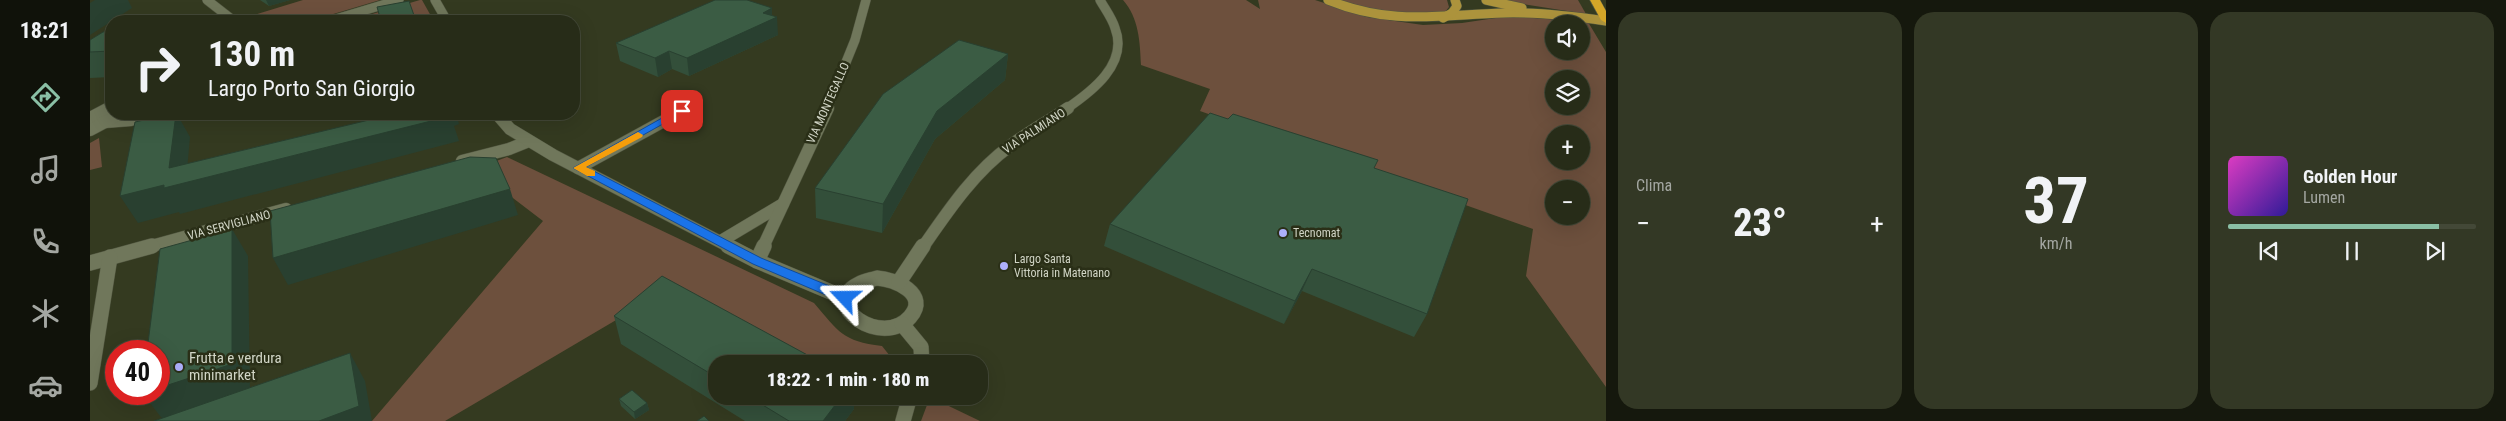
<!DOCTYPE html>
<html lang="it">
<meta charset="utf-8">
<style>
:root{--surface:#272c18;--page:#333825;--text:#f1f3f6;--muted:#a4a7a2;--line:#434837;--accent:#8abfa5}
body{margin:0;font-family:"Roboto Condensed",sans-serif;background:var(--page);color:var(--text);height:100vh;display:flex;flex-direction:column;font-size:19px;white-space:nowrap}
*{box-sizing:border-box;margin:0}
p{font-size:16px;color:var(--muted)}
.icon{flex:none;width:28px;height:28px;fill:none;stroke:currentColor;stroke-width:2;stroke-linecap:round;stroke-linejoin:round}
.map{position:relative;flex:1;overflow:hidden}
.side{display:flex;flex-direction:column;gap:12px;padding:12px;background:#15180d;width:900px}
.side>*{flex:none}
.top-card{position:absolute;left:15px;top:15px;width:475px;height:105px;border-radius:20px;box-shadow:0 5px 20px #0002,0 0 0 1px var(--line);background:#272c18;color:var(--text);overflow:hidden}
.buttons{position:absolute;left:1455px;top:15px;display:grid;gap:10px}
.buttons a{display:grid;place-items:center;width:45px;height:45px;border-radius:50%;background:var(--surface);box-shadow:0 5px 20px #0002,0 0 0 1px var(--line);font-size:25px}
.speed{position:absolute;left:15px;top:340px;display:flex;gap:10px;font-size:25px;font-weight:700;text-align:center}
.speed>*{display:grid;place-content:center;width:65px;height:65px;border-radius:50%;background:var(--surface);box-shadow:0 5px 20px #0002,0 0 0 1px var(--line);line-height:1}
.speed .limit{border:8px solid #d22;background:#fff;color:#111}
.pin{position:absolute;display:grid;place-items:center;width:42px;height:42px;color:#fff;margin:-21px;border-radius:10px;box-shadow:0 2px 8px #0006}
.me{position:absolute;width:55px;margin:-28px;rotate:293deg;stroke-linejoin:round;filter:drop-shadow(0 0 4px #0008)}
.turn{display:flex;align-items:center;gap:18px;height:105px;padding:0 20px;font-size:22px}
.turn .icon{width:65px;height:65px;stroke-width:2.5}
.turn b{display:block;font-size:35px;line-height:42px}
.big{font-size:38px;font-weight:800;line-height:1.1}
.side .widget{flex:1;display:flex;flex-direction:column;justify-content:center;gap:8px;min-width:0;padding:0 18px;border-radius:20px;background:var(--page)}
.side .dial{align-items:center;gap:0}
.dial b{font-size:65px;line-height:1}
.song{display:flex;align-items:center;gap:15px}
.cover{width:60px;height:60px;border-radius:8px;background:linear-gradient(135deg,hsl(310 70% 55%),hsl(250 70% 35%))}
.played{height:5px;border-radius:2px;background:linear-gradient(90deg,var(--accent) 85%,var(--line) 85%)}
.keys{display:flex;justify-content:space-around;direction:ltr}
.heat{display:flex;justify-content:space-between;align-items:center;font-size:28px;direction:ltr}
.side .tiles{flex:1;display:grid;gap:12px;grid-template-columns:repeat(3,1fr)}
.trip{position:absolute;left:618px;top:355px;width:280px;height:50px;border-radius:20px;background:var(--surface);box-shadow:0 5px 20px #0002,0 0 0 1px var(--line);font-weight:800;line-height:50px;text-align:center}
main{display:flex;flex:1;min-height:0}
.tabs{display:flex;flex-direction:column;width:90px;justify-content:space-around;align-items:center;background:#10120a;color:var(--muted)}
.tabs .icon{width:35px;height:35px}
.tabs .selected{color:var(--accent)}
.tabs b{font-size:22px;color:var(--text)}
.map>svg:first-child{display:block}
</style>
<main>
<nav class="tabs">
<b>18:21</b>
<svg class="icon selected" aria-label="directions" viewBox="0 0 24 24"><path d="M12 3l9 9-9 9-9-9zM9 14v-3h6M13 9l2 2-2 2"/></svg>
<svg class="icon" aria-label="music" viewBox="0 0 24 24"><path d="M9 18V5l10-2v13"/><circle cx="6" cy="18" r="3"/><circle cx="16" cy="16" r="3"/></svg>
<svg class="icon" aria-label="phone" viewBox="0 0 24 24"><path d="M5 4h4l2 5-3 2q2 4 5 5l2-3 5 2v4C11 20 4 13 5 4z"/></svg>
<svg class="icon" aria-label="climate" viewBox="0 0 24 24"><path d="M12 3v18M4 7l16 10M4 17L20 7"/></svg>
<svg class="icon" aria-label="car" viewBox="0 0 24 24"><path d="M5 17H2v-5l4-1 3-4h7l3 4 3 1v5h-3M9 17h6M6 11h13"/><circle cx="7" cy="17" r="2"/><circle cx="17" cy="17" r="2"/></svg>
</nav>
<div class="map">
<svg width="1516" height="421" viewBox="0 0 1516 421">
<rect width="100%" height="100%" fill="#343a20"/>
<g fill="#6d503d" fill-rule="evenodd">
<path d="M213,0H290L220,21L200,17L161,19L157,17Z"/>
<path d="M330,0H332L341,16L315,21H258Z"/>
<path d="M1033,0H1156L1170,9L1168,0H1225L1277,17L1333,25L1372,23L1419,16L1498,22L1516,52V387L1436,276L1443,229L1110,111L1120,89L1051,65C1050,42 1049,18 1033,0ZM1464,24H1491V51H1464ZM1464,79H1491V106H1464ZM1464,134H1491V161H1464ZM1464,189H1491V216H1464Z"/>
<path d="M1249,0H1357L1359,7L1355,12L1300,14Z"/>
<path d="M1406,0H1488L1496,14Z"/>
<path d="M9,138L12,167L0,170V143Z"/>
<path d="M417,157L724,303C749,332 752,341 792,346L804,361L803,364H706L577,290L355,421H282L453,221L385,169Z"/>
<path d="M840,397L890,421H831Z"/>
</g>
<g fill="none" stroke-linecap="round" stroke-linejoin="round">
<defs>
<path id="street-far2" d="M737,109L765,40L776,0"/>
<g id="street-far1">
<path d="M15,122L41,120L67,114"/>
<path d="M372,161L419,149L439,141"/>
<path d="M488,168L592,111"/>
<path d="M631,241L693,204"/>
<path d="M58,247L196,209"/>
<path d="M673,247L738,108"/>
</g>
<g id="street">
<path d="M667,261L674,246"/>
<path d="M0,263L62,246"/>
<path d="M0,383L20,257"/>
</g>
<g id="secondary-far2">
<path d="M117,0L144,21"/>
<path d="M345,0L357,21"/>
<path d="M178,21H195"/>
<path d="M239,21L309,0"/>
<path d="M16,109L21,107"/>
<path d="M976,109C1001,92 1039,64 1025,28C1022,18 1015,9 1010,0"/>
</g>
<g id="secondary-far1">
<path d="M407,114L420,129L463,155L640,247"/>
<path d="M0,118L19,108"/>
<path d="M0,130L30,114"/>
<path d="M833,247C858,211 884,172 920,146C938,132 959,121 978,108"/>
</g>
<g id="secondary">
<path d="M638,246L667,261L755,298"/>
<path d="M787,278C805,279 840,294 820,317C792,349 728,304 769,284C774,281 781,280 787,278Z"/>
<path d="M809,282L833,246"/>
<path d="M812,324L831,347L832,364"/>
<path d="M813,421L820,396"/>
</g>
<g id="primary">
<path d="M1238,0C1302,26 1348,15 1414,13C1448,12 1482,16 1516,21"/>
<path d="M1396,0L1432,8"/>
<path d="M1353,18L1362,13L1367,6L1365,0"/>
</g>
<path id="highway" d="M1500,0H1510L1516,11V23L1511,20Z"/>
</defs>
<use href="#street-far2" stroke="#525741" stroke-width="10"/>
<use href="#street-far1" stroke="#525741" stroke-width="13"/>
<use href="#street" stroke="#525741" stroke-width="16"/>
<use href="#secondary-far2" stroke="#525741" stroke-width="10"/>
<use href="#secondary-far1" stroke="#525741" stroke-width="13"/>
<use href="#secondary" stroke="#525741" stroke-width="16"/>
<use href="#primary" stroke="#525741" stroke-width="10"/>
<use href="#highway" stroke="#525741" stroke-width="1"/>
<use href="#street-far2" stroke="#70775b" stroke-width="9"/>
<use href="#street-far1" stroke="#70775b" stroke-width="12"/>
<use href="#street" stroke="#70775b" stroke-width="15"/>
<use href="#secondary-far2" stroke="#70775b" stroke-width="9"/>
<use href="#secondary-far1" stroke="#70775b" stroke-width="12"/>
<use href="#secondary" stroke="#70775b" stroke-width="15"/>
<use href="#primary" stroke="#ac933c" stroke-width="9"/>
<use href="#highway" fill="#d4a628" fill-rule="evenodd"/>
</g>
<g fill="#334f3a">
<path d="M170,0H200L179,6Z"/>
<path d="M682,16L688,35L599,76L582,69L568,77L530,61L526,43Z"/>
<path d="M21,31V77L0,78V40Z"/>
<path d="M918,54L915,80L845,139L792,233L726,218L725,188Z"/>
<path d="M1284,168L1337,314L1324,337L1212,291L1194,324L1014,246L1020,224Z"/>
<path d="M524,316L626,364V396H764V409L755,421H655L531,344Z"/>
<path d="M529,399L557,403L559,410L545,419L531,406Z"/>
</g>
<g fill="#294030">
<path d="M5,0H38L42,8L0,35V3Z"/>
<path d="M176,0H200L179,6Z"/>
<path d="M682,8V19L687,17L688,35L599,76L597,58L673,13Z"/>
<path d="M579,51L582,69L568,77L565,58Z"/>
<path d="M918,54L915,80L845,139L792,233L793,204L847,111Z"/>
<path d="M86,114H87L100,137L96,182L359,114H366L369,124L364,126L369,141L90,214L89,212L48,223L30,196L79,168Z"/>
<path d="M420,189L428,215L198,285L183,258Z"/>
<path d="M142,229L158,256L160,392L74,421L53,394H69V388Z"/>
<path d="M1222,269L1212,291L1194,324L1205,301Z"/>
<path d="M260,353L275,381L282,421H229Z"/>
<path d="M752,396H764V409L755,421H733Z"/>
<path d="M557,403L559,410L545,419L544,412Z"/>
</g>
<g fill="#3b5c44" stroke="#294030">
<path d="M625,0H657L682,8L673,13L687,17L597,58L579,51L565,58L526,43Z"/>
<path d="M319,1L326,21H291L287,7Z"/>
<path d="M21,31V51L0,52V40L13,32Z"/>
<path d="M869,40L918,54L847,111L793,204L725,188L793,94Z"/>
<path d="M1120,113L1138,119L1143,114L1288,160L1284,168L1378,199L1337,314L1222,269L1205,301L1020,224Z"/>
<path d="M81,114H86L79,168L304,114H360L361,116L74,188V185L30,196L45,122Z"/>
<path d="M380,157L406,158L420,189L183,258L180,211Z"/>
<path d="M142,229V364L69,388V351H57L70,249Z"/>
<path d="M572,276L734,364H626V377L524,316Z"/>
<path d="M260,353L269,406L229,421H64Z"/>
<path d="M542,390L557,403L544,412L529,399Z"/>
<path d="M658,396H752L733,421H699Z"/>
<path d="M614,416L619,421H607Z"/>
</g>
<path fill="#1a73e8" stroke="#114b97" d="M588,109L596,111L496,167L671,258L759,294L761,298L759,301H750L663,264L483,168Z"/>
<path fill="#f59e0b" d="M548,132L553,135L552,137L496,167L505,171V176H497L483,168Z"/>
<g fill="#adaffb" stroke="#2a2f17" stroke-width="2">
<circle cx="1193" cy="233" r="5"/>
<circle cx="914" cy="266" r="5"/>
<circle cx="89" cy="367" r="5"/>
</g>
<g text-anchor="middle" stroke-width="5" stroke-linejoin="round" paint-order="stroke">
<g font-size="12" fill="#d1d5c6" stroke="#2a2f17">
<text transform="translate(738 103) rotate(-66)" y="4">VIA MONTEGALLO</text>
<text transform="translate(944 131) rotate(-33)" y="4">VIA PALMIANO</text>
<text transform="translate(139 225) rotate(-15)" y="4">VIA SERVIGLIANO</text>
</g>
<g font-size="12" fill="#d1d5c6" stroke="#2a2f17" text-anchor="start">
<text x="1203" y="237">Tecnomat</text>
<text x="924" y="263">Largo Santa<tspan x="924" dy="14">Vittoria in Matenano</tspan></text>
</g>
<g font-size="15" fill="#d1d5c6" stroke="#2a2f17" text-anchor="start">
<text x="99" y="363">Frutta e verdura<tspan x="99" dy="17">minimarket</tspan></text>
</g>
</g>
</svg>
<div class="buttons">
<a><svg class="icon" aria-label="sound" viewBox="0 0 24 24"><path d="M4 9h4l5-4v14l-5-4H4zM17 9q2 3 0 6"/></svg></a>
<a><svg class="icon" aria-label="layers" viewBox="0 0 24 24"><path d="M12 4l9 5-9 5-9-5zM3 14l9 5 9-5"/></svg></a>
<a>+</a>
<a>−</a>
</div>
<div class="speed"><div class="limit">40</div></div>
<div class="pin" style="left:592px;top:111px;background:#d93025"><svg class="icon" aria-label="arrive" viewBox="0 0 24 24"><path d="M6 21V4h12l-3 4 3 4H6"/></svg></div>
<svg class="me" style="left:755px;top:298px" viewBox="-20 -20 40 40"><path d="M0-17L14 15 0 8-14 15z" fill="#1a73e8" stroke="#fff" stroke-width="4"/></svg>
<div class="trip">18:22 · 1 min · 180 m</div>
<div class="top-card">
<div class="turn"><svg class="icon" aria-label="right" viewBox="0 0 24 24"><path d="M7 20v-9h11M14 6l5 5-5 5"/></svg><div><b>130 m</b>Largo Porto San Giorgio</div></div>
</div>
</div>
<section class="side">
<div class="tiles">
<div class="widget"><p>Clima</p>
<div class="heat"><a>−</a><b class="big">23°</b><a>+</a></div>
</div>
<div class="widget dial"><b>37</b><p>km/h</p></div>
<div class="widget">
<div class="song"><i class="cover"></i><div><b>Golden Hour</b><p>Lumen</p></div></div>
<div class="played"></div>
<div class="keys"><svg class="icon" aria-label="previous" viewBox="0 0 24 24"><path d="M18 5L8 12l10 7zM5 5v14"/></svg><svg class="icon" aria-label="pause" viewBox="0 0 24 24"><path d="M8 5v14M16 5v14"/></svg><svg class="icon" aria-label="next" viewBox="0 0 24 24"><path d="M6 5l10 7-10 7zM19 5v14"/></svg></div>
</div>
</div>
</section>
</main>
